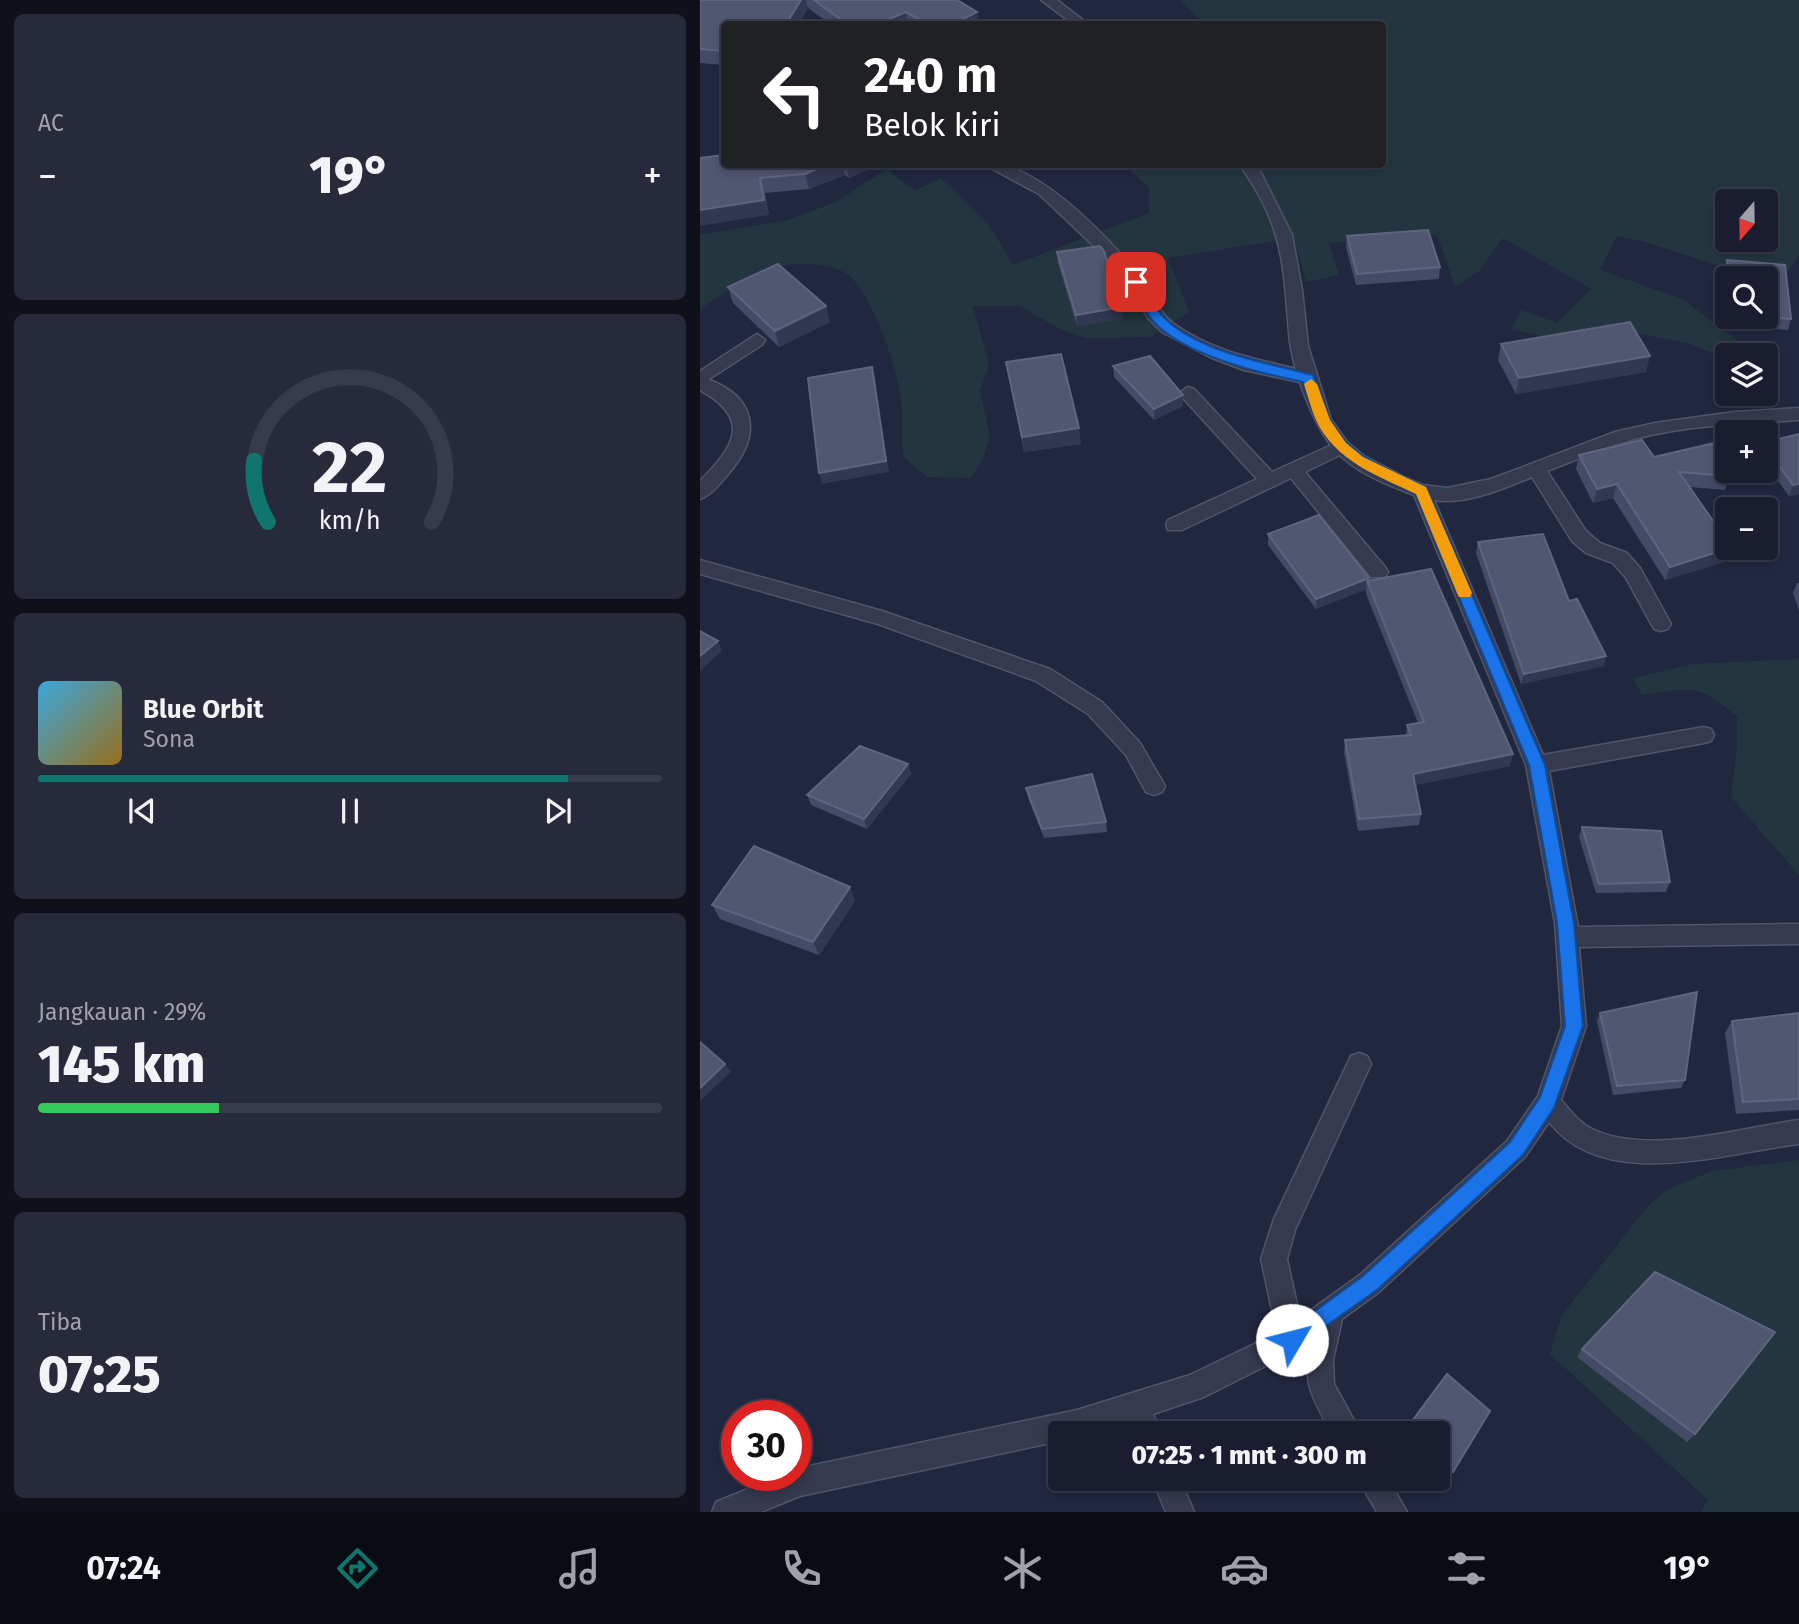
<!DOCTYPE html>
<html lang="id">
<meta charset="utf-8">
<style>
:root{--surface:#191d2f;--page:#262a3b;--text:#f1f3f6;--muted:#9fa2aa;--line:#373b4b;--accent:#0f766e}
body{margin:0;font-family:"Fira Sans",sans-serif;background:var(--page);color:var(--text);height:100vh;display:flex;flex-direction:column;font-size:26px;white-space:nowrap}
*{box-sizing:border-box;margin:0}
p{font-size:23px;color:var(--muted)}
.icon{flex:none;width:38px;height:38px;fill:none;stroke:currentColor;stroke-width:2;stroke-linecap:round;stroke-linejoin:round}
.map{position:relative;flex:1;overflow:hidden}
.drawer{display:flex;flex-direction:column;gap:14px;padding:14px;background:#0e101a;width:700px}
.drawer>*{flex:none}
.banner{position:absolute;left:21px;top:21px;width:665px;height:147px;border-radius:7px;box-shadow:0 4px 10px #0003,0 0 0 2px var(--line);background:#202124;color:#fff;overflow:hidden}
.needle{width:46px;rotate:200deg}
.buttons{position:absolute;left:1015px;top:189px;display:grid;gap:14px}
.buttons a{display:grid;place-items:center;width:63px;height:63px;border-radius:7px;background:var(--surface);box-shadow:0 4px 10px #0003,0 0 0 2px var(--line);font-size:35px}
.speed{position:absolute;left:21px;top:1400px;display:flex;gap:14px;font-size:35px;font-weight:700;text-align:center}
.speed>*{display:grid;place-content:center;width:91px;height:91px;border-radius:50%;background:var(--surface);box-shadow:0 4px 10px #0003,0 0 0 2px var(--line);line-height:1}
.speed .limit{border:10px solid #d22;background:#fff;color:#111}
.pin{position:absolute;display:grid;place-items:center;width:60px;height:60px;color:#fff;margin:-30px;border-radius:14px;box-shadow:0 4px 10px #0006}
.me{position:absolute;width:77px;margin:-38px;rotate:53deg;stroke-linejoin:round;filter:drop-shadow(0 0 5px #0008)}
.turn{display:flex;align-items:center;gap:24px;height:147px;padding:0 28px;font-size:32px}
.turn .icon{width:91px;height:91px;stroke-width:2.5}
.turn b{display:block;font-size:49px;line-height:60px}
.big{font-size:52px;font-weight:800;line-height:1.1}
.drawer .widget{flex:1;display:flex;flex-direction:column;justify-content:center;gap:10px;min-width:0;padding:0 24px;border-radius:10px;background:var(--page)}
.drawer .dial{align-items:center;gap:0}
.dial svg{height:182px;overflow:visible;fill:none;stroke:var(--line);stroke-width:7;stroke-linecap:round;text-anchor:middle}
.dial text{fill:var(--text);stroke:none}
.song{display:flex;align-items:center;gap:21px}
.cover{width:84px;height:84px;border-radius:10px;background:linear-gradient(135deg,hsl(200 70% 55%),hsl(40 70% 35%))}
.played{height:7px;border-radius:4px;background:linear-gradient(90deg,var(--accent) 85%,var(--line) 85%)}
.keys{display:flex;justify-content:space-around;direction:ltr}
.heat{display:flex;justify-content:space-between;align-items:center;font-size:38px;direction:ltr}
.charge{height:10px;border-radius:5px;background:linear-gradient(90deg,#34c759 29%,var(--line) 0)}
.trip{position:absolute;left:348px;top:1421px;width:402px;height:70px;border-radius:7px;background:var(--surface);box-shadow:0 4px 10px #0003,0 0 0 2px var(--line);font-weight:800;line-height:70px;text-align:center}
.tab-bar{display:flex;height:112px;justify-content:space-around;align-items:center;background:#0a0c13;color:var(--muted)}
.tab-bar .icon{width:49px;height:49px}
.tab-bar .on{color:var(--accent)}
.tab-bar b{font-size:32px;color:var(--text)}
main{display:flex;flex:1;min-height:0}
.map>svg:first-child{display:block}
</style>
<main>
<section class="drawer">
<div class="widget"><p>AC</p>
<div class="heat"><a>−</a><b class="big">19°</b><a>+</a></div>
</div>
<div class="widget dial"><svg viewBox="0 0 100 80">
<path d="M14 69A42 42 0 1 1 86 69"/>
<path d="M14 69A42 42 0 0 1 8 42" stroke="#0f766e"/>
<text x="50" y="56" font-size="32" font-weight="700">22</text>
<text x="50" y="72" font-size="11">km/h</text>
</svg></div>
<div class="widget">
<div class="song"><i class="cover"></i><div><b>Blue Orbit</b><p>Sona</p></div></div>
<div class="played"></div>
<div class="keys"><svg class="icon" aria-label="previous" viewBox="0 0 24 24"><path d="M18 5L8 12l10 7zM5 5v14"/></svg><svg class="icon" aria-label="pause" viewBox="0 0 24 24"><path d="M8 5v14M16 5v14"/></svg><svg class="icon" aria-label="next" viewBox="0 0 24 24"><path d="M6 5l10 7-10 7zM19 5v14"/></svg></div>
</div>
<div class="widget"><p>Jangkauan · 29%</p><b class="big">145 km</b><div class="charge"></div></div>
<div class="widget"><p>Tiba</p><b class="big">07:25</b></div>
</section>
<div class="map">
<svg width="1099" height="1512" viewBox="0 0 1099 1512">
<rect width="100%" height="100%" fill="#21273f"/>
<g fill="#233640" fill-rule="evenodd">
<path d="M480,0H1099V255L1088,271L1014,264L942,241L917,236L900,270L982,299L1057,355H1027V358L987,343L908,327L855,339L811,329L821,310L857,323L891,289L803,238L779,271L755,287L737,235L629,243L639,275L606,282L594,238L468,258L489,312L450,337L385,338L358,328L320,306H273L289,365L280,391L290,435L283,460L270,478L227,477L203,457C202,438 203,417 201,398C198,369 170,286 144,272C125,263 101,262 81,266C55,271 22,295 0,309V235L88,220L136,202L187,169L215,191L241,178L291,228L313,265L449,213V187L424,165L682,164V24H505ZM1027,201H1066V240H1027Z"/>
<path d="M1099,659V875L1031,797L1037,748V716C995,683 993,687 942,695L933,678L993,664Z"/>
<path d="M1099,1160V1512H1001L1008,1500L850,1354L862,1315L948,1206L966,1190L1012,1171Z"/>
</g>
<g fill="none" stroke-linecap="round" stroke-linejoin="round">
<defs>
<g id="service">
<path d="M283,164C289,164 298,163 304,165C354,180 407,237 440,276C453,292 457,312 474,324C517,355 566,360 615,374L618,378L615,382L609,384L544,370L512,358L462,332L448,318L429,285L399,251L339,194Z"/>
<path d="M57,334L65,340L63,344L0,385V371Z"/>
<path d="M488,387L494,389L572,472L636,443H648L651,447L648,451L605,472L685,567L688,572L685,577H671L591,478L482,530H468L466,525L468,520L557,479L482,397L479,393Z"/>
</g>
<g id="minor">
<path d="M341,0H357L388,24H373Z"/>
<path d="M539,164H555L560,171L592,235L602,290L608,346L631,420L648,443L664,456L706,478L723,485L747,488L791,479L915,432L955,423L1034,412L1099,408V420C1040,424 974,425 918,444C894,452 871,462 847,471L886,531L900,543L927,553L940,568L971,624L968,629L961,631L954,629L926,578L913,563L886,553L872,541L832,477C802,489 766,505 734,500L843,755L1004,727L1011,729L1014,735L1011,741L1004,743L849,771L878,927L1099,924V944L879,947L886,1026L861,1100C870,1110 879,1123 892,1129C949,1156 1039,1128 1099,1120V1144C1023,1153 905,1193 849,1122L825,1157L679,1292L642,1319L633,1360L634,1384L661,1433H632C613,1399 601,1383 611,1343L504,1397L453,1414L461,1433H433L429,1421L391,1433H360V1441L100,1496L61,1512H12L16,1502L82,1475H96V1469L100,1468L377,1410L490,1375L577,1333L561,1259L574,1219L651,1056L659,1053L667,1056L671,1064L595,1230L587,1259L600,1318L661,1274L807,1141L838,1096L862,1026L855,923L826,765L714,495C687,485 654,472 635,450C614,427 594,373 590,342C586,307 586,270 576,236C569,211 554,184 539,164Z"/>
<path d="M0,560L182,611L350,669L402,702L440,743L465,786L462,792L454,795L446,792L426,755L388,714L336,681L178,624L0,574Z"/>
<path d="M452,1479H480L494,1512H466Z"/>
<path d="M658,1479H688L707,1512H677Z"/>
</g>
<path id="tertiary" d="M0,377C54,392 65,432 29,473C21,482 12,495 0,499V481C35,446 52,419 0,390Z"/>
</defs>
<use href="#service" stroke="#505569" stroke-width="3"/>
<use href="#minor" stroke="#505569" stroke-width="3"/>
<use href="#tertiary" stroke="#505569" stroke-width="3"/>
<use href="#service" fill="#353a4f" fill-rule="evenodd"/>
<use href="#minor" fill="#353a4f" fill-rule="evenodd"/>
<use href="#tertiary" fill="#353a4f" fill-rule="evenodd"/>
</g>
<g fill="#454b66">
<path d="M0,0H257L277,12L279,24H130L108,8L99,24H24V65L0,63Z"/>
<path d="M24,164H180L149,178L145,175L109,189L65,193L69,215Z"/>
<path d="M647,236L740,267L739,279L656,285L646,247Z"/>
<path d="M357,252L422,307L423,318L377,326L358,263Z"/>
<path d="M1027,260L1085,265L1091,319L1088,330L1028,325V317H1066V278H1027V313L1024,271Z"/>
<path d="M28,287L130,322L79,347L33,303Z"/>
<path d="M801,344L946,372L816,394L798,360Z"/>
<path d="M306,362L381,444L324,452Z"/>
<path d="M413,366L483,406L454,420L414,377Z"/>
<path d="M1099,434V494L1089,496L1066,464V442Z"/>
<path d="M879,455L954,457L1029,476L1025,490L989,487L1027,561L965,580L913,498L893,503L876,469Z"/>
<path d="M568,534L669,578L668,581L810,766L715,785L721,814L719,825L658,831L644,752L645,740L706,735L707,725L718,723L666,594V589L616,609L568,545Z"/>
<path d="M778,542L869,601L904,666L821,684L776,553Z"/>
<path d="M1097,583H1099V610L1093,593Z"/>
<path d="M208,764L211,774L167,829L111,805L107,795Z"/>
<path d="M326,788L406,822L407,832L344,838L328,798Z"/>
<path d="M882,827L970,882L966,892L896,893L879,837Z"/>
<path d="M150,887L155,901L119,955L20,919L12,905Z"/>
<path d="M900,1013L985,1080L981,1088L913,1095L897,1021Z"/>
<path d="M1099,1013V1110L1036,1114L1025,1033L1032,1021Z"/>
<path d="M882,1349L995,1434L987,1442L877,1357Z"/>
<path d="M787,1416L750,1477L738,1467V1433H704V1432Z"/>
</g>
<g fill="#323852">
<path d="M101,0H106L108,8L99,24H86Z"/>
<path d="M206,12L208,24H177Z"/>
<path d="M277,12L279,24H253Z"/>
<path d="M129,164H143L145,175L109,189L105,174Z"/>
<path d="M146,164H180V165L149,178Z"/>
<path d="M60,178L69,215L0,226V210Z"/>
<path d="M126,306L130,322L79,347L75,331Z"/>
<path d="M422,307L423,318L377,326L376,315Z"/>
<path d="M950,356L946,372L816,394L819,378Z"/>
<path d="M172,367L175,378L189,472L122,484L119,473Z"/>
<path d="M483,395V406L454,420V409Z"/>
<path d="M379,428L381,444L324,452L322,437Z"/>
<path d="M917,484L913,498L893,503L897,489Z"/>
<path d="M1099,484V494L1089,496L1093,485Z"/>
<path d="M1032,548L1027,561L965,580L970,567Z"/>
<path d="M669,578L668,584L667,581L666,589L616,609V599Z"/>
<path d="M18,641L22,651L0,671V656Z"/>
<path d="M906,656L904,666L821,684L824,674Z"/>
<path d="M813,754L810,766L711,786L713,774Z"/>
<path d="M208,764L211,774L167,829L164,819Z"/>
<path d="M150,887L155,901L119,955L113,942Z"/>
<path d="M25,1064L31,1072L0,1101V1088Z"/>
</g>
<g fill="#515671" stroke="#60657f" stroke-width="2">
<path d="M0,0H101L86,24H24V51L0,49Z"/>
<path d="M114,0H257L277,12L253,24H228L206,12L177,24H147Z"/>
<path d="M24,155V164H129L105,174L60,178L64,200L0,210V158Z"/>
<path d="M728,230L740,267L657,274L647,236Z"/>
<path d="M400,246L404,251L422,307L376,315L357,252Z"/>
<path d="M1027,260L1085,265L1091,319L1066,317V278H1029Z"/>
<path d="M78,264L126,306L75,331L28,287Z"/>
<path d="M930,322L950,356L819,378L801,344Z"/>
<path d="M361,354L379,428L322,437L306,362Z"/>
<path d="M450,356L483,395L454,409L413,366Z"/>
<path d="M172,367L186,461L119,473L108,378Z"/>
<path d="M1099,434V484L1093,485L1066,448V442Z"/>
<path d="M942,440L954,457L1023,441L1027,449V471H1030L1029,476L979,472L1027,541V548H1030L970,567L917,484L897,489L879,455Z"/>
<path d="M619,515L669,578L616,599L568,534Z"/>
<path d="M843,534L869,601L877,599L906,656L824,674L778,542Z"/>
<path d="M731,569L813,754L713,774L721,814L659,819L645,740L711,735L707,725L724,722L667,581Z"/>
<path d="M0,631L18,641L0,656Z"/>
<path d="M160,746L208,764L164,819L107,795Z"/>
<path d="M392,774L406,822L342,829L326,788Z"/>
<path d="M882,827L961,831L970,882L899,884Z"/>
<path d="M54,846L150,887L113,942L12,905Z"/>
<path d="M997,992L985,1080L917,1086L900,1013Z"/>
<path d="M1099,1013V1099L1043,1102L1032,1021Z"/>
<path d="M0,1042L25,1064L0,1088Z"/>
<path d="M955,1272L1075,1332L995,1434L882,1349Z"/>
<path d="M747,1374L790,1411L753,1472L738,1460V1433H706L704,1432Z"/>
</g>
<path fill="#1a73e8" stroke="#114b97" stroke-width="2" d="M436,278L441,280C447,290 452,303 460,313C491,351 568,363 613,375C620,389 623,404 629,417C645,456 691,470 726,487L845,765L874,923L883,1026L854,1108L823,1155L677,1290L592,1350L585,1347L582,1340L585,1333L663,1276L810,1142L840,1097L865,1026L857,923L829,765L716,494C647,460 629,458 603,382C559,373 477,354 449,316C441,306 436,293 430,282Z"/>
<path fill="#f59e0b" d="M611,379L617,384L630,420L646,443L663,457L726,487L772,593L770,597H759L757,593L716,494C678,476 635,461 616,420C611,409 608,396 604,384Z"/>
</svg>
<div class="buttons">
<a><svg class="needle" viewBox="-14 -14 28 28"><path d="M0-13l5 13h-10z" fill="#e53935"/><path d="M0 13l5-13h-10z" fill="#9fa2aa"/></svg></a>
<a><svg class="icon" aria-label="search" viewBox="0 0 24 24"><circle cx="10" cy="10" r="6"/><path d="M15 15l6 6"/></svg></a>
<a><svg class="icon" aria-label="layers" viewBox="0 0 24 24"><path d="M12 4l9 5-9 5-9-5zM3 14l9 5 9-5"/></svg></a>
<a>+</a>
<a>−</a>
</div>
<div class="speed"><div class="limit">30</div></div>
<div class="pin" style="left:436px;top:282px;background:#d93025"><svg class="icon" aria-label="arrive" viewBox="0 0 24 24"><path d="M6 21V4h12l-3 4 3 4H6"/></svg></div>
<svg class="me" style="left:592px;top:1340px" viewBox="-20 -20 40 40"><circle r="19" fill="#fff"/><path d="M0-13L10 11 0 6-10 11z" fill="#1a73e8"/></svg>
<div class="trip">07:25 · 1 mnt · 300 m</div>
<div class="banner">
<div class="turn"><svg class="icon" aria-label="left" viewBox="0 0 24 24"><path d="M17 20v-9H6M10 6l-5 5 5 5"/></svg><div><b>240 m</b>Belok kiri</div></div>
</div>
</div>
</main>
<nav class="tab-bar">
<b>07:24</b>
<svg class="icon on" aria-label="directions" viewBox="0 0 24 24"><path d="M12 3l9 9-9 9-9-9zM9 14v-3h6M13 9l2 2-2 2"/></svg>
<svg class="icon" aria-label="music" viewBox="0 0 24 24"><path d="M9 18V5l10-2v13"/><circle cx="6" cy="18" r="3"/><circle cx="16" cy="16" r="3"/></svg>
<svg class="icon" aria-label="phone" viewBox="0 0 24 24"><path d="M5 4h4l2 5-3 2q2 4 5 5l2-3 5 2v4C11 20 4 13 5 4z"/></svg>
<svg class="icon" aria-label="climate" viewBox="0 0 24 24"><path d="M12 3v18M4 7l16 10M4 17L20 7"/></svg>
<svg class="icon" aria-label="car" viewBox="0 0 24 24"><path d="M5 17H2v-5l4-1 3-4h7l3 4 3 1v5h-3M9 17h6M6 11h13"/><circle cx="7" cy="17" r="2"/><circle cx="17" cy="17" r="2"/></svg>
<svg class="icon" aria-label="filters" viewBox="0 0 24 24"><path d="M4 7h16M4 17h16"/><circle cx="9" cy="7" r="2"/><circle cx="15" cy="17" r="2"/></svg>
<b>19°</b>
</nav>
